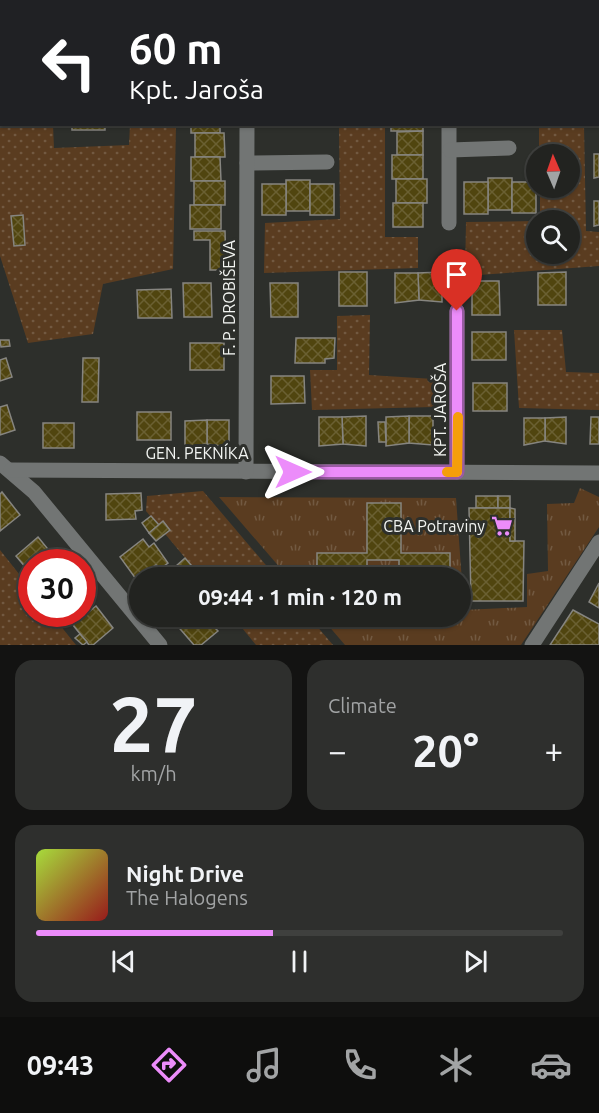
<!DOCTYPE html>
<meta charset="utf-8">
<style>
:root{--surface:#222320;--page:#2e2f2d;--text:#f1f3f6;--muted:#a2a4a5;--line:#3f403e;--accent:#ec8cfa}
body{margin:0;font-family:Ubuntu,sans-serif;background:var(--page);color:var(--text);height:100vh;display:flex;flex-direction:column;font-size:22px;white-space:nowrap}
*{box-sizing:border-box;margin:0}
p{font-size:20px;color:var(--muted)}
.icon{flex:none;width:33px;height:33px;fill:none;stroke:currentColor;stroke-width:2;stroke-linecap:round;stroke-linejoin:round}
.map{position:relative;height:645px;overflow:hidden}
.side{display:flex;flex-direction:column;gap:15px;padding:15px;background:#131312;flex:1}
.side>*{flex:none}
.guide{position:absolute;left:0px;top:0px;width:600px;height:126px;box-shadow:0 2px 4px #0004,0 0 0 2px var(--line);background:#202124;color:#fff;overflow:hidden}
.needle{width:39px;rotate:358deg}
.tools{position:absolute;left:526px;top:144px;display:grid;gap:12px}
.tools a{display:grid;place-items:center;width:54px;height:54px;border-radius:50%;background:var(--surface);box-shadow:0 2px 4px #0004,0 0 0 2px var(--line);font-size:30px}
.speed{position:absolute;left:18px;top:549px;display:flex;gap:12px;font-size:30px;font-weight:700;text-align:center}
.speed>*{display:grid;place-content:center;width:78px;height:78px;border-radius:50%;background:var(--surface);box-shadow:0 2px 4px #0004,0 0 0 2px var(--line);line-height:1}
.speed .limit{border:9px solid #d22;background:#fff;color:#111}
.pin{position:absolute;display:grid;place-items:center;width:51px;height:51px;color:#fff;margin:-62px -26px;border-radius:50% 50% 50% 0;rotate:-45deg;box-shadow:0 0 6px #0007}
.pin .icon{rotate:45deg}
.me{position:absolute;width:66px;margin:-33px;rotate:90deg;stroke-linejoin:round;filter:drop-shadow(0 0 4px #0008)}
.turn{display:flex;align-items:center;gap:21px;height:126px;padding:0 30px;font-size:27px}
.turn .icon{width:78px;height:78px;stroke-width:2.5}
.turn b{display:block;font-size:42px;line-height:51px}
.big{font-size:45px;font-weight:600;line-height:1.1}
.side .widget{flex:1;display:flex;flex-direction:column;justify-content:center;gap:9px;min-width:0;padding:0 21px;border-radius:18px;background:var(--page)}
.side .dial{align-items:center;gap:0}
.dial b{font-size:78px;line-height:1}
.song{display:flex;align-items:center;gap:18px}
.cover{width:72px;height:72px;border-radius:9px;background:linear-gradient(135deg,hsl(80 70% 55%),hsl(0 70% 35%))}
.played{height:6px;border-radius:3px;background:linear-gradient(90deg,var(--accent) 45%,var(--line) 45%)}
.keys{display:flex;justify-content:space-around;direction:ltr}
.heat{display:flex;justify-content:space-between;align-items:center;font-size:33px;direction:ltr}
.side .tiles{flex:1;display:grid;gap:15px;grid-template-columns:1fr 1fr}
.widget:last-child{grid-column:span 2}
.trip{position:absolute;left:129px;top:567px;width:342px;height:60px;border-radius:30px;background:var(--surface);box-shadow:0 2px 4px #0004,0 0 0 2px var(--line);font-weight:600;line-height:60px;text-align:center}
.tabs{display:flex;height:96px;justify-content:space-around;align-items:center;background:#0e0e0d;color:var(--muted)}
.tabs .icon{width:42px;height:42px}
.tabs .active{color:var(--accent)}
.tabs b{font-size:27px;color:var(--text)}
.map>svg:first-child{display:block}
</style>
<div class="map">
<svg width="599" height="645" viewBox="0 0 599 645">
<defs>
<pattern id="grass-tufts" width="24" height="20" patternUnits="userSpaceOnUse" patternTransform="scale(1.5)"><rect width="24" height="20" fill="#5a3c20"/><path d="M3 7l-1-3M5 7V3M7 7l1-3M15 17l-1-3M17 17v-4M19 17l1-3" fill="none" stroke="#725941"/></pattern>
<pattern id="park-dots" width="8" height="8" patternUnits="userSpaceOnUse" patternTransform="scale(1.5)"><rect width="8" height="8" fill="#5a3c20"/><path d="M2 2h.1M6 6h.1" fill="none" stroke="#725941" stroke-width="1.8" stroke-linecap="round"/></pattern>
<pattern id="building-cross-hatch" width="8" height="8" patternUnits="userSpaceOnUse" patternTransform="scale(1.5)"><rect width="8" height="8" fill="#50450f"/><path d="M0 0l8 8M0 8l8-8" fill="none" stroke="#6a6032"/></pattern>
</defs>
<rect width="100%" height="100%" fill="#2d2f2b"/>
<path fill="url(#grass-tufts)" d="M580,488L599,497V527L521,645H345L321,617L460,616V578L288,577L219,497L456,498L464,610L527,607V574L548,571L547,504L574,503Z"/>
<g fill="url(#park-dots)">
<path d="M0,0H55L2,2V124L53,125L54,148L129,145L130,125H176L173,269L103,284L93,334L28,343L0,256Z"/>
<path d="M339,125H385V237H418V268L264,273L265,223L340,219Z"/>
<path d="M539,125H584L586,231L599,232V266L465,276L466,222L537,221V254H570V220H540V188H570V154H539Z"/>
<path d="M370,315L369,375L434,379V407L312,410L310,370H337V316Z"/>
<path d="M514,330H562L566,372L599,373V410L519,408Z"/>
<path d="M203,491L276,577H201L146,511L147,496Z"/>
<path d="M0,550L31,589L32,614H51L76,645H0Z"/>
<path d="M233,617H309L333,645H256Z"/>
</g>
<g fill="url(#building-cross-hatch)" stroke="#868580" stroke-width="1.5">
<rect x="72" y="124" width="33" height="6"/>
<rect x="191" y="124" width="29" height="9"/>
<rect x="391" y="124" width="32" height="7"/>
<path d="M423,131V155H397V132Z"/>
<path d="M195,133H224L225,157H195Z"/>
<path d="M594,154H599V177L594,178Z"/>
<rect x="392" y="155" width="31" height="24"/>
<path d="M191,157H220L221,181H191Z"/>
<rect x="488" y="178" width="24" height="32"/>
<rect x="396" y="179" width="31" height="24"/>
<rect x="286" y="180" width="24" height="31"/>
<rect x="194" y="181" width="31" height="24"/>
<rect x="464" y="182" width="24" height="32"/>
<rect x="512" y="182" width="24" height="31"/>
<rect x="262" y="184" width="24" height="31"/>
<rect x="310" y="184" width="24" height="31"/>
<path d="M594,201H599V225L594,226Z"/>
<rect x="393" y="203" width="30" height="24"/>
<rect x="190" y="205" width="31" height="24"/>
<path d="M23,215L25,245L14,246L11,216Z"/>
<path d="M194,231H225L226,270H210V240H194Z"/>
<rect x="339" y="272" width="28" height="34"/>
<path d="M442,272V302L419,300L418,273Z"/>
<path d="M566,272V305H538V273Z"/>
<path d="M395,273H418L419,300L395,303Z"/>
<path d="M472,281H499L500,315H472Z"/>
<path d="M183,283H211L212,317H184Z"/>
<path d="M270,283H298V317H271Z"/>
<path d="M171,289L172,318H138L137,290Z"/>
<rect x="472" y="332" width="34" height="28"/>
<path d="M296,338H335L334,358L325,359V363H295Z"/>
<path d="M0,340H9L10,346L1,347Z"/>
<rect x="190" y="343" width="34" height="27"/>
<path d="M6,358L12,377L0,381V360Z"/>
<path d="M83,358H99L98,402H82Z"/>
<path d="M271,376H304L305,403L271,404Z"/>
<rect x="473" y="383" width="34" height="28"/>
<path d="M7,405L15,430L0,435V407Z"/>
<rect x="137" y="412" width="34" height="28"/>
<path d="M366,416V446L343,444L342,417Z"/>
<path d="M409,416H433V445L409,443Z"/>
<path d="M409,416V443L386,446V417Z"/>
<path d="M319,417H342L343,444L319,446Z"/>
<path d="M566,417V444L545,441V418Z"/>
<path d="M591,417H599V444H590Z"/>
<path d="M524,418H545V441L524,445Z"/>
<path d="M207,420H229V447L207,444Z"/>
<path d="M207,420V444L185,447V421Z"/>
<path d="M378,422H385L386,442H379Z"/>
<rect x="43" y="423" width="31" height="25"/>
<path d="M2,492L20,515L0,531V494Z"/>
<path d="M141,493L142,510L135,511L136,519L106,520V494Z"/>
<rect x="476" y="496" width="22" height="12"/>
<rect x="498" y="496" width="12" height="12"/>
<path d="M367,503H401V553H450V578H399V560H367V578H317V553H367Z"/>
<path d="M469,508H510V541H524L523,601H471Z"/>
<path d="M510,508L515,509V541H510Z"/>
<path d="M151,516L159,525L149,533L142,523Z"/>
<path d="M163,521L170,530L156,541L149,533Z"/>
<path d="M38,537L56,559L52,562H32V575L16,556Z"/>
<path d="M143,539L149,547L154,543L168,563L160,569L156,565L136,579L120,557Z"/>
<path d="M185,558L191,565L182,573L176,566Z"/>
<path d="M599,583V608L589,602Z"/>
<path d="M96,606L113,628L93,645H89L73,625Z"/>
<path d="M573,610L599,624V645H550Z"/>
<path d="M183,616H212L216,621L212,625L218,631L201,645H194L175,623Z"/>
<path d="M255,616H275L263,626Z"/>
<path d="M80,634L87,642L83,645L75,638Z"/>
</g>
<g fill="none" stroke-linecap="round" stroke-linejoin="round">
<g stroke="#727574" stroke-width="15">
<path d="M247,0V2"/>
<path d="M448,0V2"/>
<path d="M118,2V0"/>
<path d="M449,124V223"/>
<path d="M450,150L509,148"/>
<path d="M247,163L327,162"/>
<path d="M0,463L34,492L160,645"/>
<path d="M11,470L599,473"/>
<path d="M246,472L247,124"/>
<path d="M457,472V311"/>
<path d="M532,645L599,542"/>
</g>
</g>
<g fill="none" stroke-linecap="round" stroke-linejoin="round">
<defs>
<path id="route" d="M293,472H457V311"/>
</defs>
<use href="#route" stroke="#995ba2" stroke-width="15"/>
<use href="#route" stroke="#ec8cfa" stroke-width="10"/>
<path stroke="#f59e0b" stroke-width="10" d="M447,472H457L458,417"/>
</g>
<defs>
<symbol id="supermarket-bare" viewBox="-9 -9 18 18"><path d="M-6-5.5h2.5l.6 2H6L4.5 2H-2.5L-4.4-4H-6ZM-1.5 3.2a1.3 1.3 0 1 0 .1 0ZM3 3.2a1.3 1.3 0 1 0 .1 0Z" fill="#ec8cfa" stroke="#2d2f2b" stroke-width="2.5" paint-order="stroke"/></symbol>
</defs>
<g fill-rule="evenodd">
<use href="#supermarket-bare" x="487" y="511" width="30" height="30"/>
</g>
<g text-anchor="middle" stroke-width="6" stroke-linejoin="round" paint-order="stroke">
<g font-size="16" fill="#f3f5f2" stroke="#2d2f2b">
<text transform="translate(229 298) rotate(-90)" y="6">F. P. DROBIŠEVA</text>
<text transform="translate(440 410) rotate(-90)" y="6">KPT. JAROŠA</text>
<text x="197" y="459">GEN. PEKNÍKA</text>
</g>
<g font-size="16" fill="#f3f5f2" stroke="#2d2f2b" text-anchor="end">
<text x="485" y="532">CBA Potraviny</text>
</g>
</g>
</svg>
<div class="tools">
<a><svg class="needle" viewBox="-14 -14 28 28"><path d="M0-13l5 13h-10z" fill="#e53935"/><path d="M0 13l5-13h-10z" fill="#a2a4a5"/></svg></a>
<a><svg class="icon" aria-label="search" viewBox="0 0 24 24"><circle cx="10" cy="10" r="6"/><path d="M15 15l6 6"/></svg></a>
</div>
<div class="speed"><div class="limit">30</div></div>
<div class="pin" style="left:457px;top:311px;background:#d93025"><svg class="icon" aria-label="arrive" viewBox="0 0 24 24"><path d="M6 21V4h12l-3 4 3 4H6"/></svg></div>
<svg class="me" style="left:293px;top:472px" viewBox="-20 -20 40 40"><path d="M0-17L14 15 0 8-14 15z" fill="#ec8cfa" stroke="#fff" stroke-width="4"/></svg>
<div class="trip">09:44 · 1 min · 120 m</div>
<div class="guide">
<div class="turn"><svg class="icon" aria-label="left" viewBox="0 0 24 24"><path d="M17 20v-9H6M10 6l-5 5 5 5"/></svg><div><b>60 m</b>Kpt. Jaroša</div></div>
</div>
</div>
<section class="side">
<div class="tiles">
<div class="widget dial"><b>27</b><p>km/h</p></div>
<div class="widget"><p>Climate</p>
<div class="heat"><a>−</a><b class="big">20°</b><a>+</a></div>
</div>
<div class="widget">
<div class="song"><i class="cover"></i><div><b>Night Drive</b><p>The Halogens</p></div></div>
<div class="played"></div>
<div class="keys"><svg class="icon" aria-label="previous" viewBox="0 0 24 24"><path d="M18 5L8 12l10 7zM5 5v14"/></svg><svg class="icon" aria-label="pause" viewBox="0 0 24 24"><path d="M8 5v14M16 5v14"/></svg><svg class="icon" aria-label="next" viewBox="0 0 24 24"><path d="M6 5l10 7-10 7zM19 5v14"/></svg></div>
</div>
</div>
</section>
<nav class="tabs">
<b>09:43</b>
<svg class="icon active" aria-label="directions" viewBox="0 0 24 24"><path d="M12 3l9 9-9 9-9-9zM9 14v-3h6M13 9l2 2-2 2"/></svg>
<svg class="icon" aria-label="music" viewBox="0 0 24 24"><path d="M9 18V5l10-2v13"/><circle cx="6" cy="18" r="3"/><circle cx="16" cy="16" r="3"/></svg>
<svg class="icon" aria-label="phone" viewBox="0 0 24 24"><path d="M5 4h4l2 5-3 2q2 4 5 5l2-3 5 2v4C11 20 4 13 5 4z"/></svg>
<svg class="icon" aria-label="climate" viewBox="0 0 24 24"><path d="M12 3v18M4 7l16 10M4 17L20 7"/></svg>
<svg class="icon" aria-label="car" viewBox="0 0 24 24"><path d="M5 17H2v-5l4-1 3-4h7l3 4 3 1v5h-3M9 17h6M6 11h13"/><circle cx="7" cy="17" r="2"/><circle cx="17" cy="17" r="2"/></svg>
</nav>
